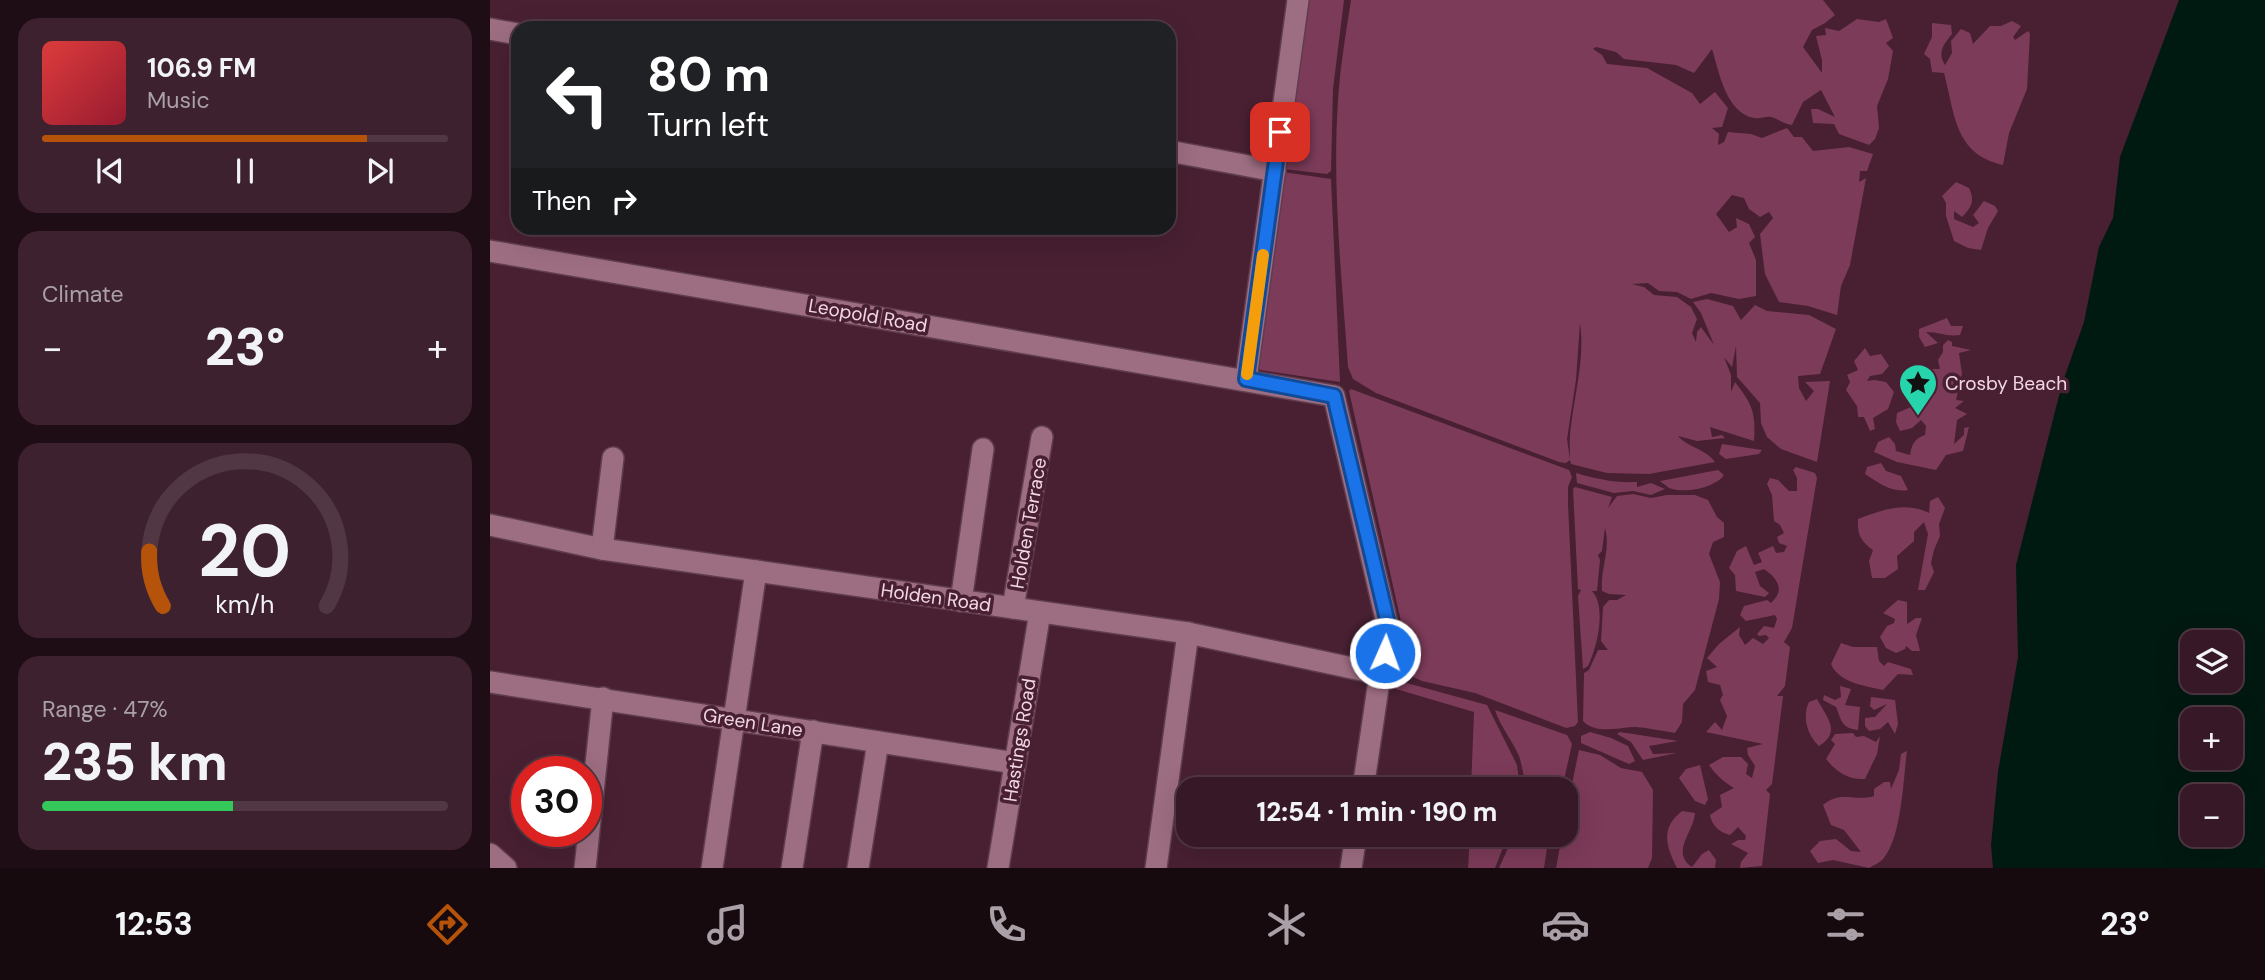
<!DOCTYPE html>
<meta charset="utf-8">
<style>
:root{--surface:#361826;--page:#3d212e;--text:#f1f3f6;--muted:#aaa0a7;--line:#503743;--accent:#b45309}
body{margin:0;font-family:"DM Sans",sans-serif;background:var(--page);color:var(--text);height:100vh;display:flex;flex-direction:column;font-size:26px;white-space:nowrap}
*{box-sizing:border-box;margin:0}
p{font-size:23px;color:var(--muted)}
.icon{flex:none;width:38px;height:38px;fill:none;stroke:currentColor;stroke-width:2;stroke-linecap:round;stroke-linejoin:round}
.map{position:relative;flex:1;overflow:hidden}
.drawer{display:flex;flex-direction:column;gap:18px;padding:18px;background:#1e0d15;width:490px}
.drawer>*{flex:none}
.top-card{position:absolute;left:21px;top:21px;width:665px;height:214px;border-radius:21px;box-shadow:0 7px 28px #0002,0 0 0 2px var(--line);background:#202124;color:#fff;overflow:hidden}
.buttons{position:absolute;left:1690px;top:630px;display:grid;gap:14px}
.buttons a{display:grid;place-items:center;width:63px;height:63px;border-radius:14px;background:var(--surface);box-shadow:0 7px 28px #0002,0 0 0 2px var(--line);font-size:35px}
.speed{position:absolute;left:21px;top:756px;display:flex;gap:14px;font-size:35px;font-weight:700;text-align:center}
.speed>*{display:grid;place-content:center;width:91px;height:91px;border-radius:50%;background:var(--surface);box-shadow:0 7px 28px #0002,0 0 0 2px var(--line);line-height:1}
.speed .limit{border:10px solid #d22;background:#fff;color:#111}
.pin{position:absolute;display:grid;place-items:center;width:60px;height:60px;color:#fff;margin:-30px;border-radius:14px;box-shadow:0 4px 10px #0006}
.me{position:absolute;width:77px;margin:-38px;rotate:2deg;stroke-linejoin:round;filter:drop-shadow(0 0 5px #0008)}
.turn{display:flex;align-items:center;gap:24px;height:147px;padding:0 21px;font-size:32px}
.turn .icon{width:91px;height:91px;stroke-width:2.5}
.turn b{display:block;font-size:49px;line-height:60px}
.then{display:flex;align-items:center;height:66px;padding:0 21px;background:#0003;gap:14px;font-size:26px}
.big{font-size:52px;font-weight:800;line-height:1.1}
.drawer .widget{flex:1;display:flex;flex-direction:column;justify-content:center;gap:10px;min-width:0;padding:0 24px;border-radius:21px;background:var(--page)}
.drawer .dial{align-items:center;gap:0}
.dial svg{height:182px;overflow:visible;fill:none;stroke:var(--line);stroke-width:7;stroke-linecap:round;text-anchor:middle}
.dial text{fill:var(--text);stroke:none}
.song{display:flex;align-items:center;gap:21px}
.cover{width:84px;height:84px;border-radius:10px;background:linear-gradient(135deg,hsl(0 70% 55%),hsl(350 70% 35%))}
.played{height:7px;border-radius:4px;background:linear-gradient(90deg,var(--accent) 80%,var(--line) 80%)}
.keys{display:flex;justify-content:space-around;direction:ltr}
.heat{display:flex;justify-content:space-between;align-items:center;font-size:38px;direction:ltr}
.charge{height:10px;border-radius:5px;background:linear-gradient(90deg,#34c759 47%,var(--line) 0)}
.trip{position:absolute;left:686px;top:777px;width:402px;height:70px;border-radius:21px;background:var(--surface);box-shadow:0 7px 28px #0002,0 0 0 2px var(--line);font-weight:800;line-height:70px;text-align:center}
.menu{display:flex;height:112px;justify-content:space-around;align-items:center;background:#160a0f;color:var(--muted)}
.menu .icon{width:49px;height:49px}
.menu .active{color:var(--accent)}
.menu b{font-size:32px;color:var(--text)}
main{display:flex;flex:1;min-height:0}
.map>svg:first-child{display:block}
</style>
<main>
<section class="drawer">
<div class="widget">
<div class="song"><i class="cover"></i><div><b>106.9 FM</b><p>Music</p></div></div>
<div class="played"></div>
<div class="keys"><svg class="icon" aria-label="previous" viewBox="0 0 24 24"><path d="M18 5L8 12l10 7zM5 5v14"/></svg><svg class="icon" aria-label="pause" viewBox="0 0 24 24"><path d="M8 5v14M16 5v14"/></svg><svg class="icon" aria-label="next" viewBox="0 0 24 24"><path d="M6 5l10 7-10 7zM19 5v14"/></svg></div>
</div>
<div class="widget"><p>Climate</p>
<div class="heat"><a>−</a><b class="big">23°</b><a>+</a></div>
</div>
<div class="widget dial"><svg viewBox="0 0 100 80">
<path d="M14 69A42 42 0 1 1 86 69"/>
<path d="M14 69A42 42 0 0 1 8 45" stroke="#b45309"/>
<text x="50" y="56" font-size="32" font-weight="700">20</text>
<text x="50" y="72" font-size="11">km/h</text>
</svg></div>
<div class="widget"><p>Range · 47%</p><b class="big">235 km</b><div class="charge"></div></div>
</section>
<div class="map">
<svg width="1775" height="868" viewBox="0 0 1775 868">
<rect width="100%" height="100%" fill="#482032"/>
<g fill="#7c3b59" fill-rule="evenodd">
<path d="M816,0H854L843,89L841,171L837,174L794,169Z"/>
<path d="M861,0H1333L1345,15L1335,23L1322,30L1313,47L1332,73V60L1326,36L1336,35L1335,28L1349,31L1367,19L1389,22L1396,19L1403,38L1396,43L1403,51L1398,79L1387,106L1389,128L1385,139L1379,145L1349,134L1344,124L1323,123L1321,109H1328L1345,117L1331,90L1313,102L1302,125C1291,123 1289,119 1281,117C1276,116 1270,119 1264,118C1236,113 1229,72 1222,49L1204,73L1186,65L1134,59L1126,52L1106,47L1103,49L1112,55L1117,64L1157,68L1202,93L1210,104L1225,92L1238,108L1232,127L1222,128L1229,134L1228,145L1234,142L1238,132L1261,134L1272,138L1297,128L1304,137H1312L1323,151L1359,147L1383,154L1377,171H1370L1369,182L1376,178L1360,265L1351,286L1347,315L1318,306L1289,302L1275,274L1270,234L1283,218L1279,212L1270,217L1259,209L1254,198L1242,195L1226,214L1239,232L1247,227L1246,218L1259,224L1265,237L1259,243L1266,260V296L1249,299L1221,293L1201,299L1187,292L1169,291L1158,283L1142,284L1154,287L1164,295L1187,297L1201,307L1207,319L1202,333L1206,342L1207,332L1211,327L1224,345L1211,313L1203,302L1217,299L1243,306L1251,320L1265,305L1277,311L1319,315L1346,329L1330,374L1308,376L1309,388L1316,401L1324,391L1315,382L1340,381L1327,462L1291,449L1277,437L1271,423L1270,403L1247,377L1246,346L1242,367L1234,357L1241,375V392L1245,382C1262,404 1266,412 1264,441L1220,427L1222,437L1232,435L1235,438L1207,441L1188,436C1197,447 1216,449 1225,462L1159,474L1117,473L1081,464L1080,460L1076,463L1069,462L886,393L863,379L858,367C852,279 842,189 848,101C850,67 856,33 861,0ZM1090,323C1095,357 1085,392 1081,426C1079,437 1080,449 1080,459L1077,439L1086,380Z"/>
<path d="M1522,21L1531,26L1523,37L1525,40L1538,31L1540,34L1537,89L1519,133L1513,165C1464,154 1465,114 1454,73L1442,72L1440,59L1434,54L1442,37V23L1461,25L1462,34C1454,44 1447,52 1455,65L1462,53L1461,41L1471,29L1480,33L1483,44L1500,26H1511Z"/>
<path d="M793,172L841,179L850,382L764,369Z"/>
<path d="M1466,182L1479,188C1485,201 1482,207 1472,217L1464,211V219L1483,227L1489,223L1483,215L1494,201L1505,206L1508,211L1498,228L1491,250L1478,248L1464,241L1456,216V203L1452,196Z"/>
<path d="M1457,318L1461,326H1473L1470,335C1457,337 1449,332 1436,332L1448,343L1435,347L1429,337V329Z"/>
<path d="M1458,340L1462,342V346L1481,350L1469,353L1472,374L1466,400L1474,401L1465,408L1477,414L1467,420L1464,444L1474,435V428L1479,427L1473,451L1456,455L1446,470L1407,462L1384,452L1388,442L1399,437L1405,444L1406,451L1420,455C1422,444 1424,439 1435,435L1436,426L1431,420L1422,428L1410,431L1406,422L1407,413L1430,403L1436,394L1432,388L1437,369H1450L1448,360L1453,352V345Z"/>
<path d="M1375,348L1380,356L1391,354L1399,366L1392,374L1380,376L1377,381L1384,380L1396,382L1404,392L1398,409L1383,418L1385,429L1380,431L1374,417H1368L1367,406L1356,390L1360,382L1357,375L1368,370L1364,361Z"/>
<path d="M861,389L1079,470L1082,477L1078,487V504L1088,722L1085,726L1076,728L985,693L932,681L910,671L915,639L859,391Z"/>
<path d="M1232,444L1272,450L1269,454L1236,459L1229,454Z"/>
<path d="M1391,463L1396,471L1411,476L1418,490C1402,493 1387,482 1375,474L1377,467Z"/>
<path d="M1306,467L1325,473L1327,478L1302,628L1294,642L1300,647L1295,686L1287,696H1293L1282,784L1276,790L1280,794L1272,866L1250,868L1251,862L1258,853L1241,844L1248,840H1255L1256,836L1248,827L1240,835C1229,832 1222,826 1220,815L1232,807L1230,795L1244,788C1235,783 1225,774 1219,765L1233,757H1251L1258,764L1256,774L1262,778L1265,766L1258,755L1257,748L1273,744L1216,732L1225,722L1232,730L1237,716L1230,700L1233,695L1230,685L1218,682L1216,671L1227,667L1217,658L1229,644L1250,627L1249,635L1255,645L1263,638L1273,644L1279,638L1276,635L1269,636L1267,634L1274,626L1284,628L1287,619L1285,615L1256,621L1250,615L1254,606L1277,600L1281,603C1296,590 1287,578 1274,569L1265,572L1270,586L1279,593L1275,597L1246,591L1245,575L1239,568L1247,551L1256,546L1264,565L1272,562L1268,553L1283,546L1286,553L1294,552L1297,546L1289,543L1287,537L1294,533L1290,525L1284,521L1282,495L1277,484L1280,478L1288,480L1299,491H1307V478L1303,470Z"/>
<path d="M1228,470L1234,475C1225,488 1194,494 1179,488C1178,487 1171,482 1170,481Z"/>
<path d="M1086,473C1107,479 1124,483 1147,482V487L1161,483L1175,489L1161,495L1143,491L1124,493L1087,483Z"/>
<path d="M1085,487L1122,497L1118,508L1127,496L1143,494L1161,498L1177,495H1205L1218,500L1227,517L1234,523V537L1223,542L1219,554L1230,582L1229,599L1205,690L1193,704L1192,722L1185,733C1172,731 1159,728 1146,727C1129,727 1106,735 1093,721L1094,673L1099,670L1108,650H1118L1111,641L1113,607L1119,600H1127L1136,595L1119,594L1112,591C1110,569 1121,549 1115,528L1112,551L1108,555L1110,560L1107,591H1102C1117,607 1107,648 1098,666L1093,669L1088,596L1091,590L1088,589L1083,489Z"/>
<path d="M1448,497L1455,508L1449,524L1450,536L1444,550L1441,563L1444,572L1435,590H1428L1438,534L1434,522L1424,532V541L1407,556L1408,569L1395,578H1382L1379,561L1383,550C1371,541 1367,535 1368,519C1392,510 1415,501 1439,513L1440,501Z"/>
<path d="M1408,600L1417,602V624L1426,618H1432L1426,635L1430,651H1422L1416,646L1415,649L1406,653L1396,648L1390,637L1397,626L1404,623L1405,619L1393,613Z"/>
<path d="M1351,643L1363,647H1387L1389,661L1394,666L1398,662L1421,669L1423,675L1408,674L1393,690C1376,686 1349,683 1341,664Z"/>
<path d="M913,682L997,705L1027,765L1030,789H981L984,712L906,689Z"/>
<path d="M1350,686L1361,689L1355,705L1370,707L1368,730C1351,728 1352,721 1346,707L1333,700L1334,695L1345,700L1351,697Z"/>
<path d="M1381,697L1405,700L1408,724L1405,734L1398,722L1390,729L1379,731L1375,726V718L1385,717L1397,704L1384,710L1380,706Z"/>
<path d="M1327,699C1335,715 1353,732 1329,746C1317,735 1312,716 1319,702Z"/>
<path d="M1005,710L1077,735L1082,744L1072,789H1039C1033,779 1033,768 1029,756C1022,740 1010,726 1005,710Z"/>
<path d="M1100,732L1121,738L1138,746L1145,761L1139,764L1091,743V736Z"/>
<path d="M1130,732L1188,741L1159,746L1163,754L1187,753L1153,760L1141,742L1127,734Z"/>
<path d="M1363,733L1366,737L1374,736L1386,742L1390,736L1387,754L1375,779C1359,780 1346,772 1336,759L1345,744L1341,740L1345,734Z"/>
<path d="M1089,750L1110,755L1131,768L1152,772L1163,790L1162,858L1158,868H1066L1072,835H1076V813Z"/>
<path d="M1417,751C1413,780 1412,837 1393,859C1389,863 1384,865 1379,868L1343,860L1328,863L1320,851L1330,841L1346,839L1361,851L1371,852L1354,830L1341,825L1333,805C1351,790 1365,802 1384,796V789L1394,782H1400L1401,789L1409,770L1411,754Z"/>
<path d="M1210,765L1218,799L1215,805L1205,801L1189,778L1196,769Z"/>
<path d="M1192,811L1205,813C1204,832 1180,852 1202,867L1212,854L1219,850L1226,860L1225,868H1187C1176,846 1170,828 1192,811Z"/>
<path d="M980,835H1018L1005,868H978Z"/>
<path d="M1024,835H1059L1054,868H1009Z"/>
</g>
<path fill="#001911" fill-rule="evenodd" d="M1689,0H1775V868H1503L1501,845L1508,772L1528,657L1526,565L1572,384L1594,322L1609,247L1623,218L1630,157ZM1703,642H1741V681H1703ZM1703,719H1741V758H1703ZM1703,796H1741V835H1703Z"/>
<g fill="none" stroke-linecap="round" stroke-linejoin="round">
<defs>
<g id="minor">
<path d="M0,29L28,34"/>
<path d="M679,151L785,171"/>
<path d="M0,251L844,396L899,632L890,674L873,789"/>
<path d="M756,379L808,0"/>
<path d="M0,525L112,549L698,633L890,674"/>
<path d="M112,549L123,458"/>
<path d="M471,601L493,449"/>
<path d="M523,608L552,437"/>
<path d="M0,682L525,763"/>
<path d="M0,854L16,868"/>
<path d="M95,868L113,698"/>
<path d="M222,868L266,571"/>
<path d="M302,868L323,731"/>
<path d="M368,868L388,742"/>
<path d="M508,868L550,612"/>
<path d="M666,868L698,633"/>
<path d="M861,868L866,835"/>
</g>
</defs>
<use href="#minor" stroke="#5f3d4e" stroke-width="24"/>
<use href="#minor" stroke="#9d6d81" stroke-width="21"/>
</g>
<g fill="none" stroke-linecap="round" stroke-linejoin="round">
<defs>
<path id="route" d="M790,132L756,379L844,396L900,632L895,653"/>
</defs>
<use href="#route" stroke="#114b97" stroke-width="18"/>
<use href="#route" stroke="#1a73e8" stroke-width="12"/>
<path stroke="#f59e0b" stroke-width="12" d="M757,374L773,255"/>
</g>
<defs>
<symbol id="sight-pin" viewBox="-11 -11 22 30"><path d="M0 17L-7.5 6A9.5 9.5 0 1 1 7.5 6Z" fill="#27d5ad" stroke="#482032"/><path d="M0-6L1.8-2.2L6-1.7L2.9 1.2L3.7 5.4L0 3.3L-3.7 5.4L-2.9 1.2L-6-1.7L-1.8-2.2Z" fill="#111"/></symbol>
</defs>
<g fill-rule="evenodd">
<use href="#sight-pin" x="1406" y="361" width="44" height="60"/>
</g>
<g text-anchor="middle" stroke-width="7" stroke-linejoin="round" paint-order="stroke">
<g font-size="19" fill="#f2d7e2" stroke="#482032">
<text transform="translate(378 315) rotate(10)" y="7">Leopold Road</text>
<text transform="translate(538 523) rotate(-80)" y="7">Holden Terrace</text>
<text transform="translate(446 597) rotate(8)" y="7">Holden Road</text>
<text transform="translate(263 722) rotate(9)" y="7">Green Lane</text>
<text transform="translate(529 740) rotate(-81)" y="7">Hastings Road</text>
</g>
<g font-size="19" fill="#f2d7e2" stroke="#482032" text-anchor="start">
<text x="1455" y="390">Crosby Beach</text>
</g>
</g>
</svg>
<div class="buttons">
<a><svg class="icon" aria-label="layers" viewBox="0 0 24 24"><path d="M12 4l9 5-9 5-9-5zM3 14l9 5 9-5"/></svg></a>
<a>+</a>
<a>−</a>
</div>
<div class="speed"><div class="limit">30</div></div>
<div class="pin" style="left:790px;top:132px;background:#d93025"><svg class="icon" aria-label="arrive" viewBox="0 0 24 24"><path d="M6 21V4h12l-3 4 3 4H6"/></svg></div>
<svg class="me" style="left:895px;top:653px" viewBox="-20 -20 40 40"><circle r="17" fill="#1a73e8" stroke="#fff" stroke-width="3"/><path d="M0-11L8 9 0 5-8 9z" fill="#fff"/></svg>
<div class="trip">12:54 · 1 min · 190 m</div>
<div class="top-card">
<div class="turn"><svg class="icon" aria-label="left" viewBox="0 0 24 24"><path d="M17 20v-9H6M10 6l-5 5 5 5"/></svg><div><b>80 m</b>Turn left</div></div>
<div class="then">Then<svg class="icon" aria-label="right" viewBox="0 0 24 24"><path d="M7 20v-9h11M14 6l5 5-5 5"/></svg></div>
</div>
</div>
</main>
<nav class="menu">
<b>12:53</b>
<svg class="icon active" aria-label="directions" viewBox="0 0 24 24"><path d="M12 3l9 9-9 9-9-9zM9 14v-3h6M13 9l2 2-2 2"/></svg>
<svg class="icon" aria-label="music" viewBox="0 0 24 24"><path d="M9 18V5l10-2v13"/><circle cx="6" cy="18" r="3"/><circle cx="16" cy="16" r="3"/></svg>
<svg class="icon" aria-label="phone" viewBox="0 0 24 24"><path d="M5 4h4l2 5-3 2q2 4 5 5l2-3 5 2v4C11 20 4 13 5 4z"/></svg>
<svg class="icon" aria-label="climate" viewBox="0 0 24 24"><path d="M12 3v18M4 7l16 10M4 17L20 7"/></svg>
<svg class="icon" aria-label="car" viewBox="0 0 24 24"><path d="M5 17H2v-5l4-1 3-4h7l3 4 3 1v5h-3M9 17h6M6 11h13"/><circle cx="7" cy="17" r="2"/><circle cx="17" cy="17" r="2"/></svg>
<svg class="icon" aria-label="filters" viewBox="0 0 24 24"><path d="M4 7h16M4 17h16"/><circle cx="9" cy="7" r="2"/><circle cx="15" cy="17" r="2"/></svg>
<b>23°</b>
</nav>
